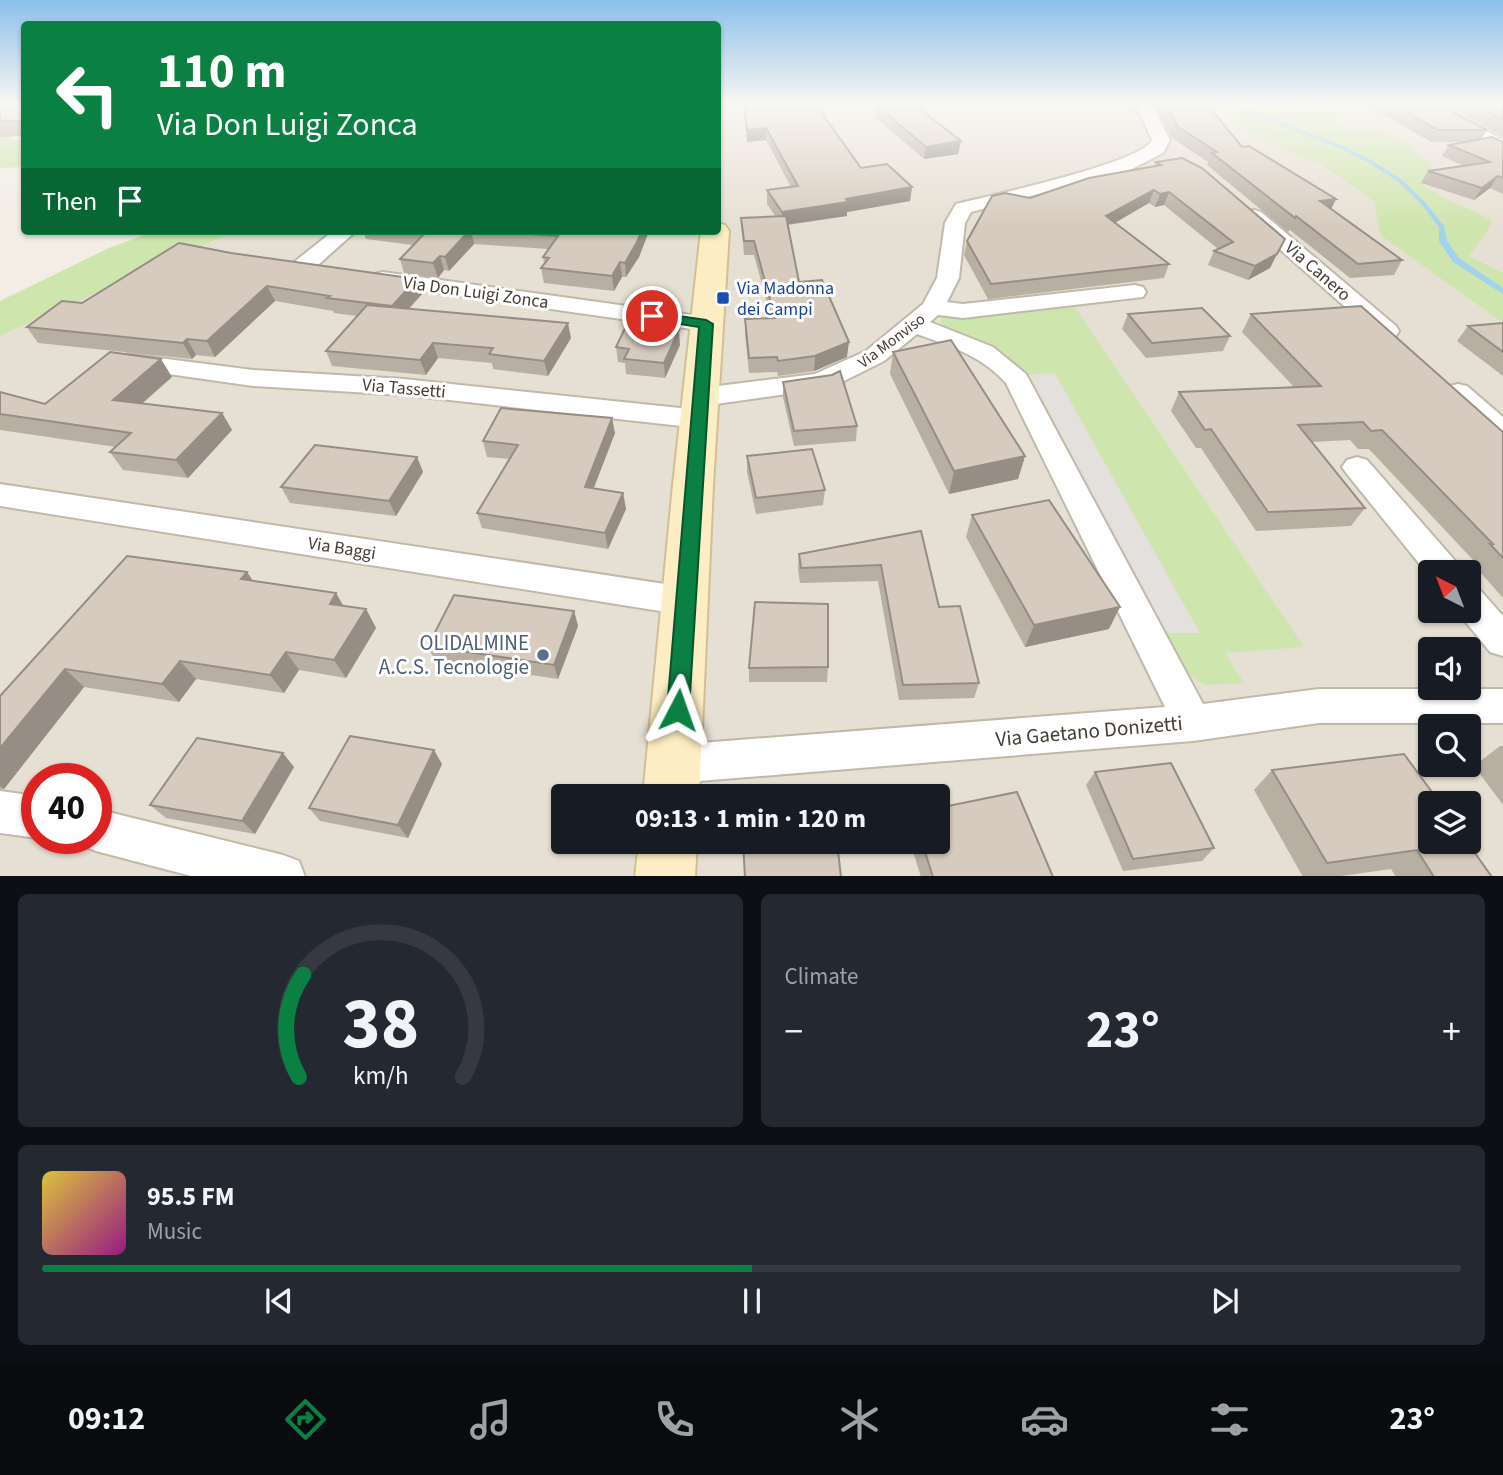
<!DOCTYPE html>
<meta charset="utf-8">
<style>
:root{--surface:#171b24;--page:#242831;--text:#f1f3f6;--muted:#9ea1a6;--line:#363941;--accent:#0b8043}
body{margin:0;font-family:"Source Sans 3",sans-serif;background:var(--page);color:var(--text);height:100vh;display:flex;flex-direction:column;font-size:26px;white-space:nowrap}
*{box-sizing:border-box;margin:0}
p{font-size:23px;color:var(--muted)}
.icon{flex:none;width:38px;height:38px;fill:none;stroke:currentColor;stroke-width:2;stroke-linecap:round;stroke-linejoin:round}
.map{position:relative;height:876px;overflow:hidden}
.details{display:flex;flex-direction:column;gap:18px;padding:18px;background:#0d0f14;flex:1}
.details>*{flex:none}
.banner{position:absolute;left:21px;top:21px;width:700px;height:214px;border-radius:7px;box-shadow:0 2px 5px #0004;background:#0b8043;color:#fff;overflow:hidden}
.needle{width:46px;rotate:318deg}
.fabs{position:absolute;left:1418px;top:560px;display:grid;gap:14px}
.fabs a{display:grid;place-items:center;width:63px;height:63px;border-radius:7px;background:var(--surface);box-shadow:0 2px 5px #0004;font-size:35px}
.speed{position:absolute;left:21px;top:763px;display:flex;gap:14px;font-size:35px;font-weight:700;text-align:center}
.speed>*{display:grid;place-content:center;width:91px;height:91px;border-radius:50%;background:var(--surface);box-shadow:0 2px 5px #0004;line-height:1}
.speed .limit{border:10px solid #d22;background:#fff;color:#111}
.pin{position:absolute;display:grid;place-items:center;width:60px;height:60px;color:#fff;margin:-30px;border:4px solid #fff;border-radius:50%;box-shadow:0 2px 7px #0007}
.me{position:absolute;width:77px;margin:-38px;rotate:4deg;stroke-linejoin:round;filter:drop-shadow(0 0 5px #0008)}
.turn{display:flex;align-items:center;gap:24px;height:147px;padding:0 21px;font-size:32px}
.turn .icon{width:91px;height:91px;stroke-width:2.5}
.turn b{display:block;font-size:49px;line-height:60px}
.then{display:flex;align-items:center;height:66px;padding:0 21px;background:#0003;gap:14px;font-size:26px}
.big{font-size:52px;font-weight:700;line-height:1.1}
.details .card{flex:1;display:flex;flex-direction:column;justify-content:center;gap:10px;min-width:0;padding:0 24px;border-radius:10px;background:var(--page)}
.details .dial{align-items:center;gap:0}
.dial svg{height:182px;overflow:visible;fill:none;stroke:var(--line);stroke-width:7;stroke-linecap:round;text-anchor:middle}
.dial text{fill:var(--text);stroke:none}
.song{display:flex;align-items:center;gap:21px}
.cover{width:84px;height:84px;border-radius:10px;background:linear-gradient(135deg,hsl(50 70% 55%),hsl(310 70% 35%))}
.played{height:7px;border-radius:4px;background:linear-gradient(90deg,var(--accent) 50%,var(--line) 50%)}
.keys{display:flex;justify-content:space-around;direction:ltr}
.heat{display:flex;justify-content:space-between;align-items:center;font-size:38px;direction:ltr}
.details .tiles{flex:1;display:grid;gap:18px;grid-template-columns:1fr 1fr}
.card:last-child{grid-column:span 2}
.trip{position:absolute;left:551px;top:784px;width:399px;height:70px;border-radius:7px;background:var(--surface);box-shadow:0 2px 5px #0004;font-weight:700;line-height:70px;text-align:center}
.tabs{display:flex;height:112px;justify-content:space-around;align-items:center;background:#090b0e;color:var(--muted)}
.tabs .icon{width:49px;height:49px}
.tabs .active{color:var(--accent)}
.tabs b{font-size:32px;color:var(--text)}
.map>svg:first-child{display:block}
</style>
<div class="map">
<svg width="1503" height="877" viewBox="0 0 1503 877">
<rect width="100%" height="100%" fill="#f2ede5"/>
<g fill="#e6dfd3" fill-rule="evenodd">
<path d="M718,103H1210L1265,142L1322,165L1375,201L1381,236L1503,323V876H0V336L235,231H718ZM1430,572H1468V611H1430ZM1430,649H1468V688H1430ZM1430,726H1468V765H1430ZM37,779H96V838H37ZM564,796H938V842H564ZM1430,803H1468V842H1430Z"/>
<path d="M1290,103H1503V273L1469,256L1488,230L1421,184L1372,129L1351,131L1339,125L1334,119L1358,116L1322,109L1318,105L1308,104L1310,112L1293,111Z"/>
</g>
<g fill="#cfe5ae">
<path d="M1210,103H1290L1293,111L1308,112L1304,106L1319,105L1322,109L1361,117L1335,119C1345,136 1359,127 1375,130C1398,135 1415,151 1433,165L1429,178L1421,184L1442,197L1492,220L1488,230L1469,256L1503,273V323L1381,236L1374,201L1322,165L1265,142Z"/>
<path d="M0,120L24,128L8,139L24,140V167L0,168Z"/>
<path d="M155,231H235L0,336V301L109,248Z"/>
<path d="M1072,303L1304,647L1225,653L1244,683L1205,685L1181,670L1161,634L1199,632L1055,373L1026,375C1006,346 974,339 942,328L941,317L952,314Z"/>
</g>
<path fill="#e3e0dd" d="M1055,376L1200,633H1167L1033,378Z"/>
<g fill="none" stroke-linecap="round" stroke-linejoin="round">
<path fill="#a2d2ee" fill-rule="evenodd" d="M1242,103H1248L1250,110L1343,146L1373,161L1401,179L1425,202L1444,226L1447,241L1459,258L1503,288V294L1453,262L1439,241V227L1421,204L1397,181L1369,163L1339,148L1245,112Z"/>
<defs>
<g id="street">
<path d="M1135,103H1151L1170,140L1163,153L1132,169L971,212L965,223L959,278L947,302L963,304L1135,285L1143,287L1146,292L1143,297L963,318L938,315L930,322L993,347L1026,374L1203,704L1319,689H1503V723H1319L1193,741L674,783L660,778L654,764L660,750L674,745L1165,707L1006,383C982,356 950,346 917,334L884,361L830,388L702,406L693,403L689,397L693,391L702,388L815,374L866,351L923,304L937,278L945,223L956,204C988,196 1142,163 1152,140Z"/>
<path d="M1427,103H1444L1449,110L1503,140V152L1437,116Z"/>
<path d="M1254,210L1261,212L1396,326L1399,331L1396,336L1387,338L1378,336L1247,220L1244,216L1247,212Z"/>
<path d="M333,231H356L309,273H293L290,268L293,263Z"/>
<path d="M383,272L706,317L714,319L718,324L714,329L706,331L375,284L372,279L375,274Z"/>
<path d="M128,354L253,370L404,379L699,410L709,413L713,419L709,425L699,428L404,395L253,386L119,367L115,362L119,357Z"/>
<path d="M1458,384L1467,386L1503,417V441L1493,439L1449,398L1445,392L1449,386Z"/>
<path d="M1357,457L1367,460L1457,563L1461,572H1430V577L1347,474L1342,467L1347,460Z"/>
<path d="M0,484L685,587L697,591L702,601L697,611L685,615L0,506Z"/>
<path d="M1468,586L1480,590L1503,616V656L1490,652L1457,611H1468Z"/>
<path d="M0,791L37,796V838L0,833Z"/>
<path d="M96,809L283,855L299,861L305,877H195L96,851L81,845L78,838H96Z"/>
</g>
<g id="secondary">
<path d="M718,223L725,225L729,231L713,485L699,796H643L673,485L701,231H718Z"/>
<path d="M639,842H697L695,877H635Z"/>
</g>
</defs>
<use href="#street" stroke="#c0b8ab" stroke-width="4"/>
<use href="#secondary" stroke="#d1bf96" stroke-width="4"/>
<use href="#street" fill="#fff" fill-rule="evenodd"/>
<use href="#secondary" fill="#fdedc4" fill-rule="evenodd"/>
</g>
<g fill="#b8afa3">
<path d="M24,103V136L0,137V108Z"/>
<path d="M743,103H821L824,116L861,168L912,187L910,201L847,212V216L788,225L799,282L847,357L814,371L778,376L777,372L749,373L745,334V319L771,318L754,255H744L741,218L776,217L767,204V190L791,187L766,140L747,142Z"/>
<path d="M1125,103H1142L1138,116L1124,107Z"/>
<path d="M1158,103H1209L1216,115L1242,147L1336,199L1331,209L1402,260L1394,275L1350,278L1290,230L1288,232L1207,165L1208,162L1172,138L1156,107Z"/>
<path d="M1363,103H1440L1442,107L1487,130L1481,139L1503,142V194L1490,188L1474,200L1421,183L1428,171L1464,166L1442,156L1449,145L1466,142H1431Z"/>
<path d="M1462,103H1503V137L1457,111Z"/>
<path d="M877,106L961,141L958,154L924,159L876,118Z"/>
<path d="M1182,158L1270,268L1248,280L1208,265L1214,251L1218,249L1164,205L1155,207L1149,203L1115,223L1169,264L1164,278L988,299L964,255L967,241L1030,198L1154,166L1156,162Z"/>
<path d="M363,231H649L639,257L626,277H622L614,291L544,283L541,268L544,264L543,257L549,249L474,244L449,271L444,270L438,278L404,273L400,259L413,245L366,239Z"/>
<path d="M179,243L422,294L409,308L571,338L548,376L493,369L492,363L438,358L426,375L332,366L326,351L357,316L334,313L333,311L275,301L215,357L196,355L192,359L38,343L27,327L82,303Z"/>
<path d="M1128,314L1230,336L1223,351L1146,358L1122,329Z"/>
<path d="M1251,314L1503,432V598L1472,563L1474,561L1369,449H1358L1350,440L1312,442L1365,508L1351,526L1256,531L1201,448H1196L1171,411L1179,392L1294,387L1242,332Z"/>
<path d="M1503,323V376L1457,341L1468,326Z"/>
<path d="M680,345L665,378L626,374L625,363L618,362L616,347Z"/>
<path d="M893,352L1025,456L1018,479L949,494L890,374Z"/>
<path d="M172,377L142,404L222,413L232,430L188,478L123,470L110,452L116,447L0,430V392L45,404Z"/>
<path d="M783,382L857,426L856,441L794,446L783,397Z"/>
<path d="M615,433L593,489L623,493L626,509L608,549L482,528L477,513L510,459L487,457L483,441Z"/>
<path d="M747,456L825,490L823,505L756,514L747,472Z"/>
<path d="M417,457L423,472L396,516L290,503L281,487Z"/>
<path d="M972,515L1109,629L1025,647L966,537Z"/>
<path d="M921,531L939,607L979,683L974,698L899,700L878,581L800,583L798,569L799,554Z"/>
<path d="M253,581L343,606L366,609L376,628L346,678L299,670L284,693L196,679L179,702L84,687L4,789H0V696Z"/>
<path d="M574,611L578,626L558,679L435,661L428,646Z"/>
<path d="M828,667L827,682H749V668Z"/>
<path d="M1500,746H1503V805L1474,766Z"/>
<path d="M442,764L408,838L320,821L309,808Z"/>
<path d="M294,767L255,834L166,818L150,805Z"/>
<path d="M1272,770L1492,877H1396L1391,869L1334,877H1303L1254,790Z"/>
<path d="M1095,772L1214,848L1202,861L1123,871L1086,785Z"/>
<path d="M910,842H938L1053,877H921Z"/>
</g>
<g fill="#968e85">
<path d="M766,128V140L747,142V130Z"/>
<path d="M961,141L958,154L924,159L926,147Z"/>
<path d="M1498,176L1490,188L1474,200L1482,188Z"/>
<path d="M912,187L910,201L847,212V216L782,225V212Z"/>
<path d="M1154,190L1149,203L1102,230L1106,216Z"/>
<path d="M1169,192L1164,205L1155,207L1160,194Z"/>
<path d="M1336,199L1329,213L1320,201Z"/>
<path d="M469,231H471L474,244L449,271L445,257Z"/>
<path d="M642,231H649L639,257L626,277L625,263Z"/>
<path d="M1285,239L1270,268L1248,280L1255,266Z"/>
<path d="M440,256L444,270L438,278L433,263Z"/>
<path d="M620,262L622,277L614,291L612,276Z"/>
<path d="M417,279L422,294L397,322L392,306Z"/>
<path d="M267,286L275,301L215,357L207,341Z"/>
<path d="M568,323L571,338L548,376L544,361Z"/>
<path d="M679,330L680,345L665,378L664,363Z"/>
<path d="M187,339L196,355L192,359L183,343Z"/>
<path d="M849,342L847,357L814,371L815,356Z"/>
<path d="M433,343L438,358L426,375L420,360Z"/>
<path d="M161,359L172,377L125,418L113,400Z"/>
<path d="M222,413L232,430L188,478L176,460Z"/>
<path d="M612,418L615,433L588,503L585,487Z"/>
<path d="M1025,456L1018,479L949,494L954,471Z"/>
<path d="M417,457L423,472L396,516L389,501Z"/>
<path d="M623,493L626,509L608,549L605,533Z"/>
<path d="M247,572L260,591L241,579Z"/>
<path d="M336,593L347,612L330,604Z"/>
<path d="M1120,607L1109,629L1025,647L1034,625Z"/>
<path d="M366,609L376,628L346,678L334,660Z"/>
<path d="M574,611L578,626L558,679L554,665Z"/>
<path d="M286,652L299,670L284,693L270,675Z"/>
<path d="M180,661L196,679L179,702L162,684Z"/>
<path d="M65,669L84,687L4,789L0,786V748Z"/>
<path d="M434,750L442,764L408,838L398,825Z"/>
<path d="M283,753L294,767L255,834L242,821Z"/>
</g>
<g fill="#d6cbbe" stroke="#968e85" stroke-width="2">
<path d="M8,103H24V121H0V108Z"/>
<path d="M744,103H821L824,116L861,168L887,164L912,187L846,199L848,202L782,212L767,190L798,186L766,128L747,130Z"/>
<path d="M894,103H912L961,141L926,147L877,106Z"/>
<path d="M1165,103H1209L1216,115L1242,147L1249,146L1336,199L1320,201L1402,260L1358,264L1296,216L1295,218L1212,153L1217,152L1177,126Z"/>
<path d="M1390,103H1440L1442,107L1487,130H1438Z"/>
<path d="M1472,103H1503V120Z"/>
<path d="M1492,137L1503,142V178L1498,176L1482,188L1428,171L1490,162L1449,145Z"/>
<path d="M1182,158L1202,168L1285,239L1277,254L1255,266L1214,251L1233,242L1169,192L1160,194L1154,190L1106,216L1169,264L991,284L967,241L992,196L1005,193L1030,198L1089,178L1161,165L1156,162Z"/>
<path d="M786,216L799,282L822,280L849,342L815,356L778,361L777,357L749,358L745,319L775,318L754,241H744L741,218Z"/>
<path d="M407,231H469L445,257L440,256L433,263L400,259L425,233Z"/>
<path d="M487,231H642L637,242L625,263L620,262L612,276L541,268L549,258L543,257L558,236Z"/>
<path d="M179,243L231,253L417,279L392,306L327,298L330,296L267,286L207,341L187,339L183,343L27,327L62,301L82,303Z"/>
<path d="M367,305L568,323L544,361L489,354L493,348L433,343L420,360L326,351Z"/>
<path d="M1361,306L1503,432V558L1490,544H1493L1382,430L1371,431L1363,422L1298,425L1365,508L1268,512L1211,429L1205,430L1179,392L1321,386L1251,314Z"/>
<path d="M1202,308L1230,336L1152,343L1128,314Z"/>
<path d="M1503,323V352L1468,326Z"/>
<path d="M627,324L679,330L664,363L624,359L629,349L616,347Z"/>
<path d="M951,340L1025,456L954,471L893,352Z"/>
<path d="M110,352L161,359L113,400L222,413L176,460L110,452L131,433L0,414V392L45,404Z"/>
<path d="M840,371L857,426L794,431L783,382L832,375Z"/>
<path d="M501,408L612,418L585,487L623,493L605,533L477,513L518,445L483,441Z"/>
<path d="M315,445L417,457L389,501L281,487Z"/>
<path d="M812,449L825,490L756,498L747,456Z"/>
<path d="M1049,500L1120,607L1034,625L972,515Z"/>
<path d="M921,531L939,607L960,606L979,683L903,685L881,565L801,568L799,554Z"/>
<path d="M127,556L247,572L241,579L336,593L330,604L366,609L334,660L286,652L270,675L180,661L162,684L65,669L0,748V696Z"/>
<path d="M454,595L574,611L554,665L428,646Z"/>
<path d="M755,602L828,604V667L749,668Z"/>
<path d="M350,736L434,750L398,825L309,808Z"/>
<path d="M197,738L283,753L242,821L150,805Z"/>
<path d="M1404,754L1440,803H1430V842H1467L1492,877H1434L1417,850L1327,863L1272,770Z"/>
<path d="M1171,763L1214,848L1133,859L1095,772Z"/>
<path d="M1017,792L1053,877H933L922,842H938V808Z"/>
<path d="M831,793V796H763Z"/>
<path d="M743,842H837L841,877H745Z"/>
</g>
<linearGradient id="sky" x2="0" y2="1"><stop stop-color="#8cc0ea"/><stop offset="0.46" stop-color="#f9f7f3"/><stop offset="1" stop-color="#f9f7f3" stop-opacity="0"/></linearGradient>
<rect width="1503" height="226" fill="url(#sky)"/>
<path fill="#0b8043" stroke="#07532c" stroke-width="2" d="M652,312L706,320L713,324L689,710L685,717L678,720L670,717L667,710L699,327L648,319V313Z"/>
<rect fill="#1a4fb4" stroke="#fff" stroke-width="2.5" x="716" y="291" width="14" height="14" rx="3.5"/>
<circle fill="#5c6f8a" stroke="#fff" stroke-width="2.5" cx="543" cy="655" r="7"/>
<g text-anchor="middle" stroke-width="6" stroke-linejoin="round" paint-order="stroke">
<g font-size="16" fill="#443d35" stroke="#fff">
<text transform="translate(891 340) rotate(-37)" y="6">Via Monviso</text>
</g>
<g font-size="18" fill="#443d35" stroke="#fff">
<text transform="translate(1318 271) rotate(41)" y="6">Via Canero</text>
<text transform="translate(476 292) rotate(8)" y="6">Via Don Luigi Zonca</text>
<text transform="translate(404 388) rotate(5)" y="6">Via Tassetti</text>
<text transform="translate(342 548) rotate(9)" y="6">Via Baggi</text>
</g>
<g font-size="18" fill="#164399" stroke="#fff" text-anchor="start">
<text x="737" y="294">Via Madonna<tspan x="737" dy="21">dei Campi</tspan></text>
</g>
<g font-size="21" fill="#4e5e75" stroke="#fff" text-anchor="end">
<text x="529" y="650">OLIDALMINE<tspan x="529" dy="24">A.C.S. Tecnologie</tspan></text>
</g>
<g font-size="21" fill="#443d35" stroke="#fff">
<text transform="translate(1089 731) rotate(-5)" y="7">Via Gaetano Donizetti</text>
</g>
</g>
</svg>
<div class="fabs">
<a><svg class="needle" viewBox="-14 -14 28 28"><path d="M0-13l5 13h-10z" fill="#e53935"/><path d="M0 13l5-13h-10z" fill="#9ea1a6"/></svg></a>
<a><svg class="icon" aria-label="sound" viewBox="0 0 24 24"><path d="M4 9h4l5-4v14l-5-4H4zM17 9q2 3 0 6"/></svg></a>
<a><svg class="icon" aria-label="search" viewBox="0 0 24 24"><circle cx="10" cy="10" r="6"/><path d="M15 15l6 6"/></svg></a>
<a><svg class="icon" aria-label="layers" viewBox="0 0 24 24"><path d="M12 4l9 5-9 5-9-5zM3 14l9 5 9-5"/></svg></a>
</div>
<div class="speed"><div class="limit">40</div></div>
<div class="pin" style="left:652px;top:316px;background:#d93025"><svg class="icon" aria-label="arrive" viewBox="0 0 24 24"><path d="M6 21V4h12l-3 4 3 4H6"/></svg></div>
<svg class="me" style="left:678px;top:710px" viewBox="-20 -20 40 40"><path d="M0-17L14 15 0 8-14 15z" fill="#0b8043" stroke="#fff" stroke-width="4"/></svg>
<div class="trip">09:13 · 1 min · 120 m</div>
<div class="banner">
<div class="turn"><svg class="icon" aria-label="left" viewBox="0 0 24 24"><path d="M17 20v-9H6M10 6l-5 5 5 5"/></svg><div><b>110 m</b>Via Don Luigi Zonca</div></div>
<div class="then">Then<svg class="icon" aria-label="arrive" viewBox="0 0 24 24"><path d="M6 21V4h12l-3 4 3 4H6"/></svg></div>
</div>
</div>
<section class="details">
<div class="tiles">
<div class="card dial"><svg viewBox="0 0 100 80">
<path d="M14 69A42 42 0 1 1 86 69"/>
<path d="M14 69A42 42 0 0 1 16 24" stroke="#0b8043"/>
<text x="50" y="56" font-size="32" font-weight="700">38</text>
<text x="50" y="72" font-size="11">km/h</text>
</svg></div>
<div class="card"><p>Climate</p>
<div class="heat"><a>−</a><b class="big">23°</b><a>+</a></div>
</div>
<div class="card">
<div class="song"><i class="cover"></i><div><b>95.5 FM</b><p>Music</p></div></div>
<div class="played"></div>
<div class="keys"><svg class="icon" aria-label="previous" viewBox="0 0 24 24"><path d="M18 5L8 12l10 7zM5 5v14"/></svg><svg class="icon" aria-label="pause" viewBox="0 0 24 24"><path d="M8 5v14M16 5v14"/></svg><svg class="icon" aria-label="next" viewBox="0 0 24 24"><path d="M6 5l10 7-10 7zM19 5v14"/></svg></div>
</div>
</div>
</section>
<nav class="tabs">
<b>09:12</b>
<svg class="icon active" aria-label="directions" viewBox="0 0 24 24"><path d="M12 3l9 9-9 9-9-9zM9 14v-3h6M13 9l2 2-2 2"/></svg>
<svg class="icon" aria-label="music" viewBox="0 0 24 24"><path d="M9 18V5l10-2v13"/><circle cx="6" cy="18" r="3"/><circle cx="16" cy="16" r="3"/></svg>
<svg class="icon" aria-label="phone" viewBox="0 0 24 24"><path d="M5 4h4l2 5-3 2q2 4 5 5l2-3 5 2v4C11 20 4 13 5 4z"/></svg>
<svg class="icon" aria-label="climate" viewBox="0 0 24 24"><path d="M12 3v18M4 7l16 10M4 17L20 7"/></svg>
<svg class="icon" aria-label="car" viewBox="0 0 24 24"><path d="M5 17H2v-5l4-1 3-4h7l3 4 3 1v5h-3M9 17h6M6 11h13"/><circle cx="7" cy="17" r="2"/><circle cx="17" cy="17" r="2"/></svg>
<svg class="icon" aria-label="filters" viewBox="0 0 24 24"><path d="M4 7h16M4 17h16"/><circle cx="9" cy="7" r="2"/><circle cx="15" cy="17" r="2"/></svg>
<b>23°</b>
</nav>
